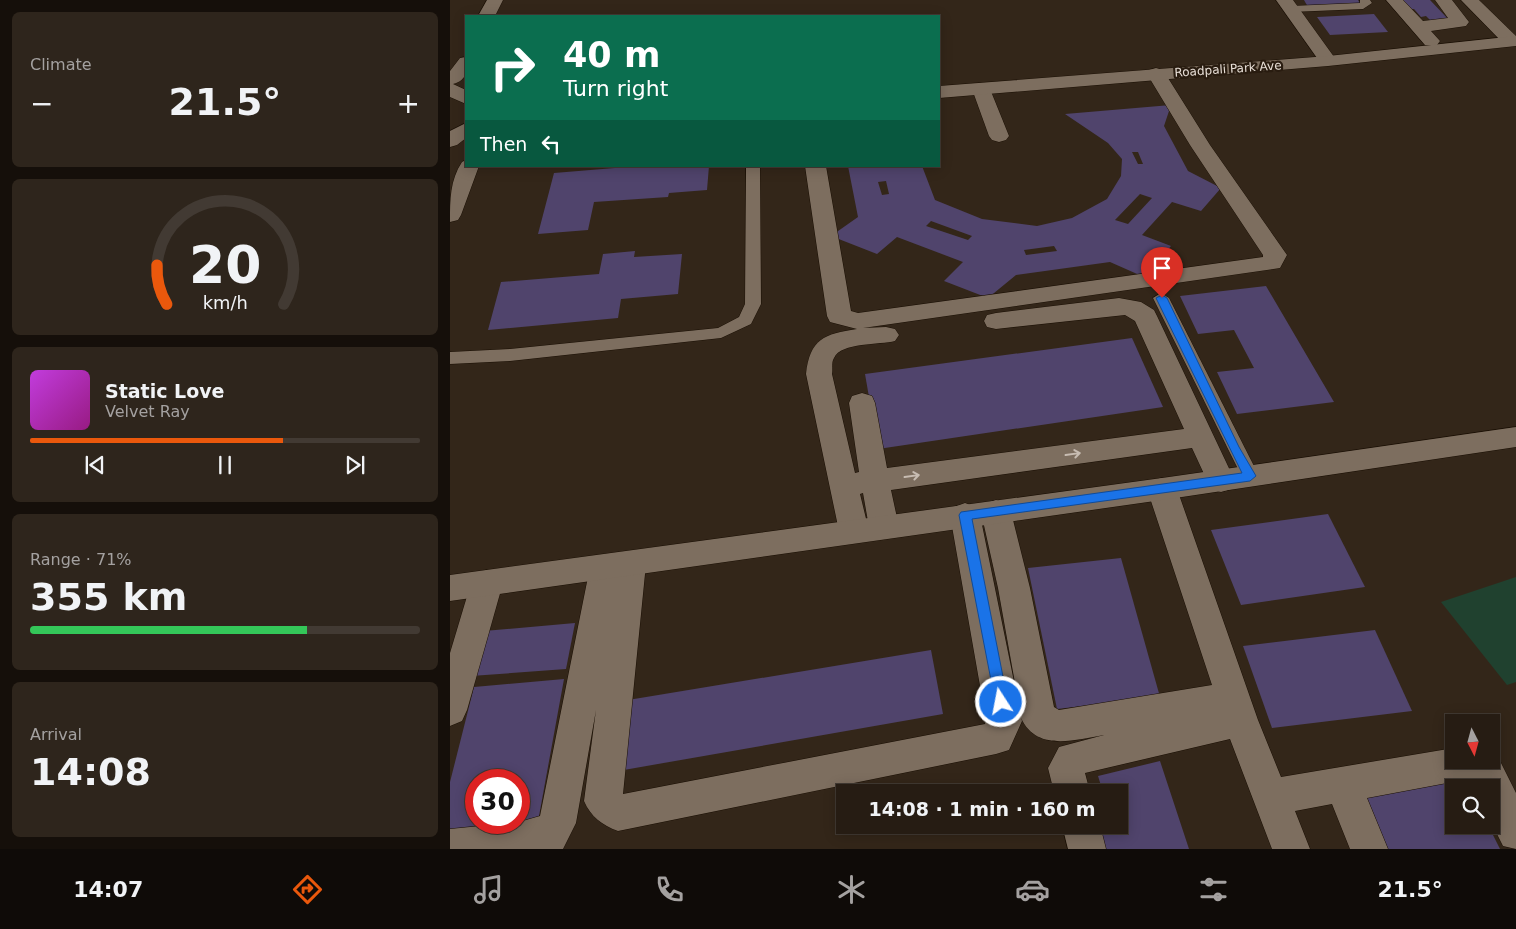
<!DOCTYPE html>
<meta charset="utf-8">
<style>
:root{--surface:#261c13;--page:#2e251c;--text:#f1f3f6;--muted:#a4a1a0;--line:#423a33;--accent:#ea580c}
body{margin:0;font-family:"DejaVu Sans",sans-serif;background:var(--page);color:var(--text);height:100vh;display:flex;flex-direction:column;font-size:19px;white-space:nowrap}
*{box-sizing:border-box;margin:0}
p{font-size:16px;color:var(--muted)}
.icon{flex:none;width:28px;height:28px;fill:none;stroke:currentColor;stroke-width:2;stroke-linecap:round;stroke-linejoin:round}
.map{position:relative;flex:1;overflow:hidden}
.side{display:flex;flex-direction:column;gap:12px;padding:12px;background:#150f0a;width:450px}
.side>*{flex:none}
.hud{position:absolute;left:15px;top:15px;width:475px;height:152px;border-radius:0px;box-shadow:0 2px 12px #0003,0 0 0 1px var(--line);background:#0b6e4f;color:#fff;overflow:hidden}
.needle{width:32px;rotate:174deg}
.buttons{position:absolute;left:995px;top:714px;display:grid;gap:10px}
.buttons a{display:grid;place-items:center;width:55px;height:55px;border-radius:0px;background:var(--surface);box-shadow:0 2px 12px #0003,0 0 0 1px var(--line);font-size:25px}
.speed{position:absolute;left:15px;top:769px;display:flex;gap:10px;font-size:25px;font-weight:700;text-align:center}
.speed>*{display:grid;place-content:center;width:65px;height:65px;border-radius:50%;background:var(--surface);box-shadow:0 2px 12px #0003,0 0 0 1px var(--line);line-height:1}
.speed .limit{border:8px solid #d22;background:#fff;color:#111}
.pin{position:absolute;display:grid;place-items:center;width:42px;height:42px;color:#fff;margin:-51px -21px;border-radius:50% 50% 50% 0;rotate:-45deg;box-shadow:0 0 5px #0007}
.pin .icon{rotate:45deg}
.me{position:absolute;width:55px;margin:-28px;rotate:349deg;stroke-linejoin:round;filter:drop-shadow(0 0 4px #0008)}
.turn{display:flex;align-items:center;gap:18px;height:105px;padding:0 15px;font-size:22px}
.turn .icon{width:65px;height:65px;stroke-width:2.5}
.turn b{display:block;font-size:35px;line-height:42px}
.then{display:flex;align-items:center;height:48px;padding:0 15px;background:#0003;gap:10px;font-size:19px}
.big{font-size:38px;font-weight:800;line-height:1.1}
.side .widget{flex:1;display:flex;flex-direction:column;justify-content:center;gap:8px;min-width:0;padding:0 18px;border-radius:8px;background:var(--page)}
.side .dial{align-items:center;gap:0}
.dial svg{height:130px;overflow:visible;fill:none;stroke:var(--line);stroke-width:7;stroke-linecap:round;text-anchor:middle}
.dial text{fill:var(--text);stroke:none}
.song{display:flex;align-items:center;gap:15px}
.cover{width:60px;height:60px;border-radius:8px;background:linear-gradient(135deg,hsl(290 70% 55%),hsl(310 70% 35%))}
.played{height:5px;border-radius:2px;background:linear-gradient(90deg,var(--accent) 65%,var(--line) 65%)}
.keys{display:flex;justify-content:space-around;direction:ltr}
.heat{display:flex;justify-content:space-between;align-items:center;font-size:28px;direction:ltr}
.charge{height:8px;border-radius:4px;background:linear-gradient(90deg,#34c759 71%,var(--line) 0)}
.trip{position:absolute;left:386px;top:784px;width:292px;height:50px;border-radius:0px;background:var(--surface);box-shadow:0 2px 12px #0003,0 0 0 1px var(--line);font-weight:800;line-height:50px;text-align:center}
.menu{display:flex;height:80px;justify-content:space-around;align-items:center;background:#0f0b08;color:var(--muted)}
.menu .icon{width:35px;height:35px}
.menu .on{color:var(--accent)}
.menu b{font-size:22px;color:var(--text)}
main{display:flex;flex:1;min-height:0}
.map>svg:first-child{display:block}
</style>
<main>
<section class="side">
<div class="widget"><p>Climate</p>
<div class="heat"><a>−</a><b class="big">21.5°</b><a>+</a></div>
</div>
<div class="widget dial"><svg viewBox="0 0 100 80">
<path d="M14 69A42 42 0 1 1 86 69"/>
<path d="M14 69A42 42 0 0 1 8 45" stroke="#ea580c"/>
<text x="50" y="56" font-size="32" font-weight="700">20</text>
<text x="50" y="72" font-size="11">km/h</text>
</svg></div>
<div class="widget">
<div class="song"><i class="cover"></i><div><b>Static Love</b><p>Velvet Ray</p></div></div>
<div class="played"></div>
<div class="keys"><svg class="icon" aria-label="previous" viewBox="0 0 24 24"><path d="M18 5L8 12l10 7zM5 5v14"/></svg><svg class="icon" aria-label="pause" viewBox="0 0 24 24"><path d="M8 5v14M16 5v14"/></svg><svg class="icon" aria-label="next" viewBox="0 0 24 24"><path d="M6 5l10 7-10 7zM19 5v14"/></svg></div>
</div>
<div class="widget"><p>Range · 71%</p><b class="big">355 km</b><div class="charge"></div></div>
<div class="widget"><p>Arrival</p><b class="big">14:08</b></div>
</section>
<div class="map">
<svg width="1066" height="849" viewBox="0 0 1066 849">
<rect width="100%" height="100%" fill="#332619"/>
<path fill="#20412f" d="M1066,577V682L1057,685L991,602Z"/>
<g fill="#50446c" fill-rule="evenodd">
<path d="M854,0H908L911,5L858,7Z"/>
<path d="M949,0H980L998,19L980,20L976,16L971,17L964,9H957Z"/>
<path d="M924,14L938,32L880,35L867,17Z"/>
<path d="M721,105L714,126L738,171L771,188L751,211L722,202L692,235L721,246L694,277L660,262L566,275L538,298L494,281L513,262L447,237L427,254L381,236L408,217L398,166H472L485,200L532,219L587,226L622,218L657,199L671,176L672,159L658,143L615,114ZM682,152H688L693,164H688ZM436,181L439,194L432,195L428,182ZM690,194L702,198L678,224L665,220ZM481,221L522,236L518,240L476,226ZM604,246L607,251L576,255L574,250Z"/>
<path d="M189,166H259L257,190L219,193L218,197L144,202L138,230L88,234L104,173Z"/>
<path d="M185,251L184,257L232,254L228,294L171,299L168,318L38,330L51,282L149,274L153,254Z"/>
<path d="M816,286L884,402L787,414L767,372L804,368L784,330L748,334L730,296Z"/>
<path d="M682,338L713,407L428,449L415,374Z"/>
<path d="M878,514L915,587L791,605L761,530Z"/>
<path d="M671,558L710,697L607,709L578,568Z"/>
<path d="M125,623L116,669L21,676L34,631Z"/>
<path d="M925,630L962,711L822,728L793,646Z"/>
<path d="M481,650L493,714L168,771L172,701Z"/>
<path d="M114,679L87,827L0,837V782L24,687ZM26,780H69V822H26Z"/>
<path d="M710,761L739,849H644L636,825H670V792H653L648,776Z"/>
<path d="M1016,778L1020,788H1004V825H1038L1050,849H935L912,792Z"/>
</g>
<g fill="none" stroke-linecap="round" stroke-linejoin="round">
<defs>
<g id="service">
<path d="M910,0H920L922,3L913,9L841,12L836,9L841,6L910,3Z"/>
<path d="M296,166H310L311,304L301,324L271,338L60,361L0,364V352L60,349L268,328L289,317L295,304Z"/>
<path d="M711,293L719,298L809,476L806,481L800,483L794,481L703,298Z"/>
</g>
<g id="minor">
<path d="M826,0H843L887,61L884,65H872Z"/>
<path d="M936,0H953L973,21L998,18L985,0H1002L1019,22L1016,26L981,31L990,41L987,45H975Z"/>
<path d="M1011,0H1029L1066,36V45H1055Z"/>
<path d="M706,68L713,70L760,145L837,255L830,268L413,328L436,327L445,329L449,335L445,341C430,345 391,342 384,358C381,362 383,369 382,374L405,473L409,472L399,403L402,396L412,393L422,396L425,403L437,468L734,429L685,321L675,315L546,329L537,327L534,321L537,315L546,313L669,298L691,302L704,310L707,316L785,481L781,489L771,492L761,489L742,448L441,490L449,527L445,535L434,539L423,535L419,527L413,493L410,494L419,531L415,539L404,543L393,539L389,531L356,374C360,339 374,334 407,329L380,322L377,316L355,166H376L401,311L408,313L813,257V255L740,145L697,74L699,70Z"/>
<path d="M531,83L538,85L540,89L559,136L556,140L549,142L542,140L539,136L522,89L524,85Z"/>
<path d="M712,478L722,481L727,489L808,720L831,777L1004,748V760H1041V754L1048,757L1066,793V849L1053,846L1041,822V788H1025L1023,783L1013,780L917,798L938,849H900L882,804L845,811L860,849H822L780,739L635,773L640,792H604L598,768L609,747L654,735C624,740 587,752 571,718L572,721L559,750L546,754L168,831C152,825 141,817 134,801L146,710L126,823L113,849H0V829L69,822L90,816L140,567L145,558L156,554L167,559L169,555L180,551L191,555L196,564L173,794L535,724L536,720L500,515L504,507L515,503L526,507L530,515L570,711L548,588L531,512L535,504L546,500L557,504L561,512L580,588L604,707L609,710L762,685L697,489L702,481Z"/>
<path d="M37,570L48,574L53,583L17,710L12,721L0,726V653L21,583L26,574Z"/>
<path d="M612,825H650L656,849H618Z"/>
</g>
<g id="tertiary">
<path d="M37,0H53L45,16H28Z"/>
<path d="M1066,36V46L878,66L489,98V86L878,56Z"/>
<path d="M16,57C17,70 18,80 3,84L16,90V104L0,97V71L10,58Z"/>
<path d="M16,123V138L7,145L0,147V131Z"/>
<path d="M16,160V166H29L11,215L8,220L0,222C0,200 0,180 12,162Z"/>
<path d="M1066,427V447L712,500L0,601V575L712,478Z"/>
</g>
</defs>
<use href="#service" stroke="#1a0f04" stroke-width="1"/>
<use href="#minor" stroke="#1a0f04" stroke-width="1"/>
<use href="#tertiary" stroke="#1a0f04" stroke-width="1"/>
<use href="#service" fill="#7d6e5f" fill-rule="evenodd"/>
<use href="#minor" fill="#7d6e5f" fill-rule="evenodd"/>
<use href="#tertiary" fill="#7d6e5f" fill-rule="evenodd"/>
</g>
<defs><path id="oneway-shaft" d="M-6 0H5M1.5-3L5.5 0L1.5 3" fill="none" stroke-width="1.6" stroke-linecap="round" stroke-linejoin="round" transform="scale(1.25)"/></defs>
<g stroke="#c7bcb2">
<use href="#oneway-shaft" transform="translate(623 454) rotate(-8)"/>
<use href="#oneway-shaft" transform="translate(462 476) rotate(-8)"/>
</g>
<path fill="#1a73e8" stroke="#114b97" d="M712,295L717,298L789,447L806,476L800,481L522,519L558,702L556,706L551,708L546,706L509,515L511,512L792,473L706,298Z"/>
<g text-anchor="middle" stroke-width="4.5" stroke-linejoin="round" paint-order="stroke">
<g font-size="12" fill="#e7ded6" stroke="#291c10">
<text transform="translate(778 69) rotate(-4)" y="4">Roadpali Park Ave</text>
</g>
</g>
</svg>
<div class="buttons">
<a><svg class="needle" viewBox="-14 -14 28 28"><path d="M0-13l5 13h-10z" fill="#e53935"/><path d="M0 13l5-13h-10z" fill="#a4a1a0"/></svg></a>
<a><svg class="icon" aria-label="search" viewBox="0 0 24 24"><circle cx="10" cy="10" r="6"/><path d="M15 15l6 6"/></svg></a>
</div>
<div class="speed"><div class="limit">30</div></div>
<div class="pin" style="left:712px;top:298px;background:#d93025"><svg class="icon" aria-label="arrive" viewBox="0 0 24 24"><path d="M6 21V4h12l-3 4 3 4H6"/></svg></div>
<svg class="me" style="left:551px;top:702px" viewBox="-20 -20 40 40"><circle r="17" fill="#1a73e8" stroke="#fff" stroke-width="3"/><path d="M0-11L8 9 0 5-8 9z" fill="#fff"/></svg>
<div class="trip">14:08 · 1 min · 160 m</div>
<div class="hud">
<div class="turn"><svg class="icon" aria-label="right" viewBox="0 0 24 24"><path d="M7 20v-9h11M14 6l5 5-5 5"/></svg><div><b>40 m</b>Turn right</div></div>
<div class="then">Then<svg class="icon" aria-label="left" viewBox="0 0 24 24"><path d="M17 20v-9H6M10 6l-5 5 5 5"/></svg></div>
</div>
</div>
</main>
<nav class="menu">
<b>14:07</b>
<svg class="icon on" aria-label="directions" viewBox="0 0 24 24"><path d="M12 3l9 9-9 9-9-9zM9 14v-3h6M13 9l2 2-2 2"/></svg>
<svg class="icon" aria-label="music" viewBox="0 0 24 24"><path d="M9 18V5l10-2v13"/><circle cx="6" cy="18" r="3"/><circle cx="16" cy="16" r="3"/></svg>
<svg class="icon" aria-label="phone" viewBox="0 0 24 24"><path d="M5 4h4l2 5-3 2q2 4 5 5l2-3 5 2v4C11 20 4 13 5 4z"/></svg>
<svg class="icon" aria-label="climate" viewBox="0 0 24 24"><path d="M12 3v18M4 7l16 10M4 17L20 7"/></svg>
<svg class="icon" aria-label="car" viewBox="0 0 24 24"><path d="M5 17H2v-5l4-1 3-4h7l3 4 3 1v5h-3M9 17h6M6 11h13"/><circle cx="7" cy="17" r="2"/><circle cx="17" cy="17" r="2"/></svg>
<svg class="icon" aria-label="filters" viewBox="0 0 24 24"><path d="M4 7h16M4 17h16"/><circle cx="9" cy="7" r="2"/><circle cx="15" cy="17" r="2"/></svg>
<b>21.5°</b>
</nav>
